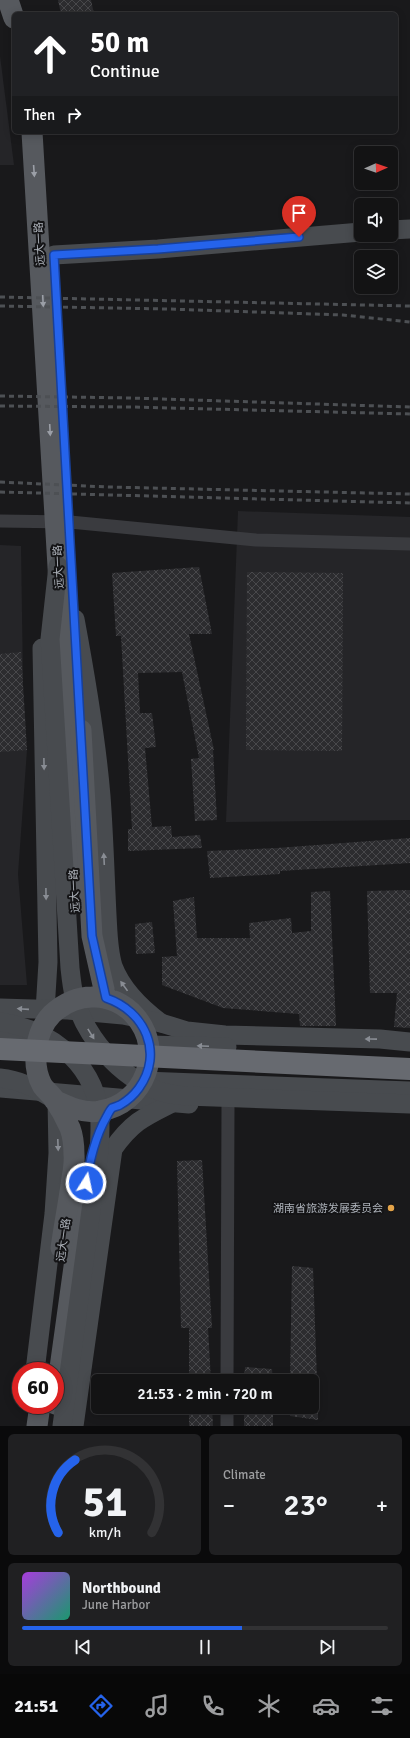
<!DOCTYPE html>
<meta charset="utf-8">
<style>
:root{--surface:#131314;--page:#202022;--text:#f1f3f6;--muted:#9d9ea0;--line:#323234;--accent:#2563eb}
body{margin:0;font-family:Signika,"Noto Sans SC",sans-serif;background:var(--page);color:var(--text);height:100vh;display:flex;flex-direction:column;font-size:15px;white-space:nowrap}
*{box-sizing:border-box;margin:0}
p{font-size:13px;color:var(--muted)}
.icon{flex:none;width:22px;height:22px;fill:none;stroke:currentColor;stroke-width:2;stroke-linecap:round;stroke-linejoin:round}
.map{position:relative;height:1426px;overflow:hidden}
.details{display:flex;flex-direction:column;gap:8px;padding:8px;background:#0a0a0b;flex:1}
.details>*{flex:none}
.guide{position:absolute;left:12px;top:12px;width:386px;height:122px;border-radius:6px;box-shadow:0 2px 10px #0003,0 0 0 1px var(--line);background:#202124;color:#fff;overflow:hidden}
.needle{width:26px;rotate:88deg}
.fabs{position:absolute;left:354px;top:146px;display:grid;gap:8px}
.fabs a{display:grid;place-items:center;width:44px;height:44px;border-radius:6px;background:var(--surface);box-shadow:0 2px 10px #0003,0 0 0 1px var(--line);font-size:20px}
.speed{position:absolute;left:12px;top:1362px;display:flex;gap:8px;font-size:20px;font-weight:700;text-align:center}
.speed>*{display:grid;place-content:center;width:52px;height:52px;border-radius:50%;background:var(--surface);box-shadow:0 2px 10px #0003,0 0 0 1px var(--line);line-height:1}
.speed .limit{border:6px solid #d22;background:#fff;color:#111}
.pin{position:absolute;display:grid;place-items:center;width:34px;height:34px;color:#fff;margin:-41px -17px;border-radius:50% 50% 50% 0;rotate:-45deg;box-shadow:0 0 4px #0007}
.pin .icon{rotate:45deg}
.me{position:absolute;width:44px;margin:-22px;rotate:10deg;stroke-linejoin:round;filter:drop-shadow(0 0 3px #0008)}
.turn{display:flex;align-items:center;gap:14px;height:84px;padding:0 12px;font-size:18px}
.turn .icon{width:52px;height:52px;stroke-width:2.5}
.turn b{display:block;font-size:28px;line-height:34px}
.then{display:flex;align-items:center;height:38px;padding:0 12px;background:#0003;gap:8px;font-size:15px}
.big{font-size:30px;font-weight:600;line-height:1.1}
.details .widget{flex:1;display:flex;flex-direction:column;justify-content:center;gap:6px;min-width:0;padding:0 14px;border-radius:6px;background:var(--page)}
.details .dial{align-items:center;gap:0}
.dial svg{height:104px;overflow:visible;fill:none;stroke:var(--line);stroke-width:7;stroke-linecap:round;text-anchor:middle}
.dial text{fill:var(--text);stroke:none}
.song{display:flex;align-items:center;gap:12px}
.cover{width:48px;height:48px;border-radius:6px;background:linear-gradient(135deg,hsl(280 70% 55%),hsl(160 70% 35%))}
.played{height:4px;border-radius:2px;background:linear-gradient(90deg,var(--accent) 60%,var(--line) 60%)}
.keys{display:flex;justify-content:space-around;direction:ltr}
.heat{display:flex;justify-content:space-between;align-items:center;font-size:22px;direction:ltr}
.details .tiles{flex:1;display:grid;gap:8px;grid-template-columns:1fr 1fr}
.widget:last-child{grid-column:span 2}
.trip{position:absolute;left:91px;top:1374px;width:228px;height:40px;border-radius:6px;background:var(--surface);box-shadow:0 2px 10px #0003,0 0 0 1px var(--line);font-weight:600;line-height:40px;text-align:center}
.dock{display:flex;height:64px;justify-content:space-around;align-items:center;background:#080808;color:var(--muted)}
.dock .icon{width:28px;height:28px}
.dock .on{color:var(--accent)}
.dock b{font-size:18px;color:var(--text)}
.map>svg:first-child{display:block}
</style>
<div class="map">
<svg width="410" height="1426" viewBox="0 0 410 1426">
<defs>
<pattern id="building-cross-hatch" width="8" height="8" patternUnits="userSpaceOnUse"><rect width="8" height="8" fill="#2c2c2f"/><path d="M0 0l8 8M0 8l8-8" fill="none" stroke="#48484b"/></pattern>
</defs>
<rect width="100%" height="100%" fill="#19191b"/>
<g fill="#252528">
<path d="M0,56L14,165H0Z"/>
<path d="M238,511L410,517V820L226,822Z"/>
<path d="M0,545L21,546L23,681L0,685Z"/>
<path d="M0,749L27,750L18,874L27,985H0Z"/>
</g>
<g fill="url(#building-cross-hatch)">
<path d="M58,0H91L94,14H61Z"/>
<path d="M199,567L212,634H189L214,750H213L217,820L195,821L191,759L199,758L182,672L138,673L140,713H152L156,747L145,748L152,827L171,826L172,837L200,835L202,848L128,851V829H132L121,636H116L112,573Z"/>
<path d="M247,572L343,573L342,751L246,750Z"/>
<path d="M21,652L27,750L0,752V654Z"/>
<path d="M410,838V863L280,871V874L210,878L207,851L277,848Z"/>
<path d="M410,890V1028L394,1027L397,993H370L367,891Z"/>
<path d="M330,891L336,1026H300L299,1014L223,1008L162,985V957L177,956L173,901L194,897L197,938H250L249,923L291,918L292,933L311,931V892Z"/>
<path d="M152,922L155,953L136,954L135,924Z"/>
<path d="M202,1160L212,1328H208L211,1381H189V1328H181L177,1161Z"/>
<path d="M292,1266L313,1268L317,1381H290Z"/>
<path d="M245,1367L272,1369L273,1381H244Z"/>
<path d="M189,1407H212L213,1426H189Z"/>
<rect x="244" y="1407" width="29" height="19"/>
<path d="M290,1407H318V1420L290,1416Z"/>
</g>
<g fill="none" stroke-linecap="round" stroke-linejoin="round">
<g stroke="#3a3b3f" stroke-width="13">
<path d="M0,521L70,522L256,540L410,544"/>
<path d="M227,1381L228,1105"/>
<path d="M227,1426V1407"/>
</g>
<g stroke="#484b4f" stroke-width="19">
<path d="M391,230L410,229"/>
<path d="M54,255L158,249L361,232"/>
<path d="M75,619C86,678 96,736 101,796C104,836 105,875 107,915C108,931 108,950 113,966C122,990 141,1008 161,1023"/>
<path d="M42,648L48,962L45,1011"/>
<path d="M0,1008L68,1010L123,1015L161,1023L187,1031L225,1035L380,1039L410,1042"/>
<path d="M0,1037L37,1040"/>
<path d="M149,1045L227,1047"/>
<path d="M144,1081L410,1091"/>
<path d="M0,1088L189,1104"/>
<path d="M35,1371L54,1214L58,1153L57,1100"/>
<path d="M74,1426L113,1149C132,1122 144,1117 172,1103"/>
</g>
<g stroke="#56595e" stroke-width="21">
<path d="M8,0L14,18"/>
<path d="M32,132L59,583L74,880"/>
<path d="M81,730L92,936L106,998"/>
<path d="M55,1404L82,1209"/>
<path d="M37,1426L40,1405"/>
</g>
<g stroke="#4d5054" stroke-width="3" stroke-dasharray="5 4" stroke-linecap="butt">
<path d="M0,297L410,306"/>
<path d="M0,306L168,309L343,315L410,322"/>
<path d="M0,396L131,398L410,407"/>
<path d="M0,406L131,407L410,414"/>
<path d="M0,482L108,487L410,494"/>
<path d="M0,492L410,503"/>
</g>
<g stroke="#484b4f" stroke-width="19">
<path d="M58,566L50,639L70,968C71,977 72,987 74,995C84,1036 119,1077 159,1091C167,1094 177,1095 186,1096L410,1104"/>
<path d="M0,1022C47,1029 92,1060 99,1111C101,1124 100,1137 99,1151L62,1426"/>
<path d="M0,1078C20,1080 35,1088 52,1098"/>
</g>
<path stroke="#56595e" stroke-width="21" d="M54,1100C69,1107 84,1114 100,1111C145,1104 165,1050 135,1016C125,1004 108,996 92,997C76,997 63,1004 52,1014C35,1031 31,1064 42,1085C45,1090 51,1094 54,1099C60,1108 66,1119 70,1128C73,1136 74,1147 74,1155C75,1165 72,1176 71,1185C68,1206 64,1227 61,1248"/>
<path stroke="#676a70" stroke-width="22" d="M0,1049L410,1069"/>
</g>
<defs><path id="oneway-solid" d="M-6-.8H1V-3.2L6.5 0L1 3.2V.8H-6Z"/></defs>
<g fill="#9b9fa7">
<use href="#oneway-solid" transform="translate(34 171) rotate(86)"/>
<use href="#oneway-solid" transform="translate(43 301) rotate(87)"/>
<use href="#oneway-solid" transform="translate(50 430) rotate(87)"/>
</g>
<g fill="#898d94">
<use href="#oneway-solid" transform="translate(44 764) rotate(89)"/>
<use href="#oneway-solid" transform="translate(104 859) rotate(-93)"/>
<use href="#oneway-solid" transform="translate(46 894) rotate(89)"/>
<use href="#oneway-solid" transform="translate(124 986) rotate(-126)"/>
<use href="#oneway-solid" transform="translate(23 1009) rotate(-176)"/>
<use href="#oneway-solid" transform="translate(91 1034) rotate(58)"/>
<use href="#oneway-solid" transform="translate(371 1039) rotate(-179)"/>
<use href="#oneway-solid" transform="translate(203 1046) rotate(-178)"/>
<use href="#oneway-solid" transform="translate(58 1145) rotate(88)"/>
</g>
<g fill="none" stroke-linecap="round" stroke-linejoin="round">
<defs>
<path id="route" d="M86,1183C90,1160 95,1137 107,1116C108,1114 110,1110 112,1108C114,1107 118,1106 120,1105C127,1101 134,1095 139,1088C164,1053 145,1011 106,998L92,936L54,255L158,249L299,237"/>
</defs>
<use href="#route" stroke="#184099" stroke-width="10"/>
<use href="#route" stroke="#2563eb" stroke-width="7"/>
</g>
<circle fill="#e3a349" stroke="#141416" stroke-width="1.5" cx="391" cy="1208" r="4"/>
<g text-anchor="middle" stroke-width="4" stroke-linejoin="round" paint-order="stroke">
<g font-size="11" fill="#acb1b9" stroke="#141416">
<text transform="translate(39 244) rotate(-93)" y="4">远大一路</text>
<text transform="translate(58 567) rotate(-93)" y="4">远大一路</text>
<text transform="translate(74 891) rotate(-93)" y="4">远大一路</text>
<text transform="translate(63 1240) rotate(-82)" y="4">远大一路</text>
</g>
<g font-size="11" fill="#acb1b9" stroke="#141416" text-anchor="end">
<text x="383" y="1212">湖南省旅游发展委员会</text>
</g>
</g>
</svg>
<div class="fabs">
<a><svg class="needle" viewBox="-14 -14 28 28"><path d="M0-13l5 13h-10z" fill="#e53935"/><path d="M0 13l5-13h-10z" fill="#9d9ea0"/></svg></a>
<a><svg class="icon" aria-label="sound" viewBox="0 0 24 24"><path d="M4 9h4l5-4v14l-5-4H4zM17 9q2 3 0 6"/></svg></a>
<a><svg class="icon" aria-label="layers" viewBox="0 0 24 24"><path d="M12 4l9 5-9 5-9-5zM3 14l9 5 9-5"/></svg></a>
</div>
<div class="speed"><div class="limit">60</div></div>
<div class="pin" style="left:299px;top:237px;background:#d93025"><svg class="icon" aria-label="arrive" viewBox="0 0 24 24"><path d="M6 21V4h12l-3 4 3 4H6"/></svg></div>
<svg class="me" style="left:86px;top:1183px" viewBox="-20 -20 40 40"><circle r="17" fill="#2563eb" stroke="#fff" stroke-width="3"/><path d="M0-11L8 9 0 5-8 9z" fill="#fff"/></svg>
<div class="trip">21:53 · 2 min · 720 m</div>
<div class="guide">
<div class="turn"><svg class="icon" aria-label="ahead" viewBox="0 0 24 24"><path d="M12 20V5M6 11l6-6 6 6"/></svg><div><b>50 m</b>Continue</div></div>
<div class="then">Then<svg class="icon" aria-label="right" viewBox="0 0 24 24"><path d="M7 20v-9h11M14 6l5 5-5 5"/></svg></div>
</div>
</div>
<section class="details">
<div class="tiles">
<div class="widget dial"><svg viewBox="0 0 100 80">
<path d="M14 69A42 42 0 1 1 86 69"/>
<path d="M14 69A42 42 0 0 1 27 13" stroke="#2563eb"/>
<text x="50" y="56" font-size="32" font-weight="700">51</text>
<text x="50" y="72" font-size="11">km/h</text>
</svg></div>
<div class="widget"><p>Climate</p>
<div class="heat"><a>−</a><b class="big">23°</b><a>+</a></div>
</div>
<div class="widget">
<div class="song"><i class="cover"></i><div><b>Northbound</b><p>June Harbor</p></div></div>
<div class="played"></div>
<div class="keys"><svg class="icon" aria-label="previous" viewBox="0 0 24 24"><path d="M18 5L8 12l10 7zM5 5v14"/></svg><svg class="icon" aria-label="pause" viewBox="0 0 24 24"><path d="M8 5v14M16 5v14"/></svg><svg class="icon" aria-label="next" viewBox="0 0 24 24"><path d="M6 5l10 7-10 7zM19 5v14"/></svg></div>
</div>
</div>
</section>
<nav class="dock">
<b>21:51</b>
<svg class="icon on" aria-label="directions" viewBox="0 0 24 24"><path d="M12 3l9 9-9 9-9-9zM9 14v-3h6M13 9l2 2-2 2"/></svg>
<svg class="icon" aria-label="music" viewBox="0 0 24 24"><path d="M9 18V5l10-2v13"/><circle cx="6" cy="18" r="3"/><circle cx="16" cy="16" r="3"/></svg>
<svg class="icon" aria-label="phone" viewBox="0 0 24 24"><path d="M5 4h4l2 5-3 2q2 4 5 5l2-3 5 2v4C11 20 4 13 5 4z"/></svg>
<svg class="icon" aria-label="climate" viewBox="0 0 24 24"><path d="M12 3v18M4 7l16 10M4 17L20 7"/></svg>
<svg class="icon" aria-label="car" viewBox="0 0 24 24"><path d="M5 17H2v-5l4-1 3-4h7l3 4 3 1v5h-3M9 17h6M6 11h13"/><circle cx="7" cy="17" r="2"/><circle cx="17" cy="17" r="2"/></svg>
<svg class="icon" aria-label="filters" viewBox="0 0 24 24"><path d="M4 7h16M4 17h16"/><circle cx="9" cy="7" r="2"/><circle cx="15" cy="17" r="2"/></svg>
</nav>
